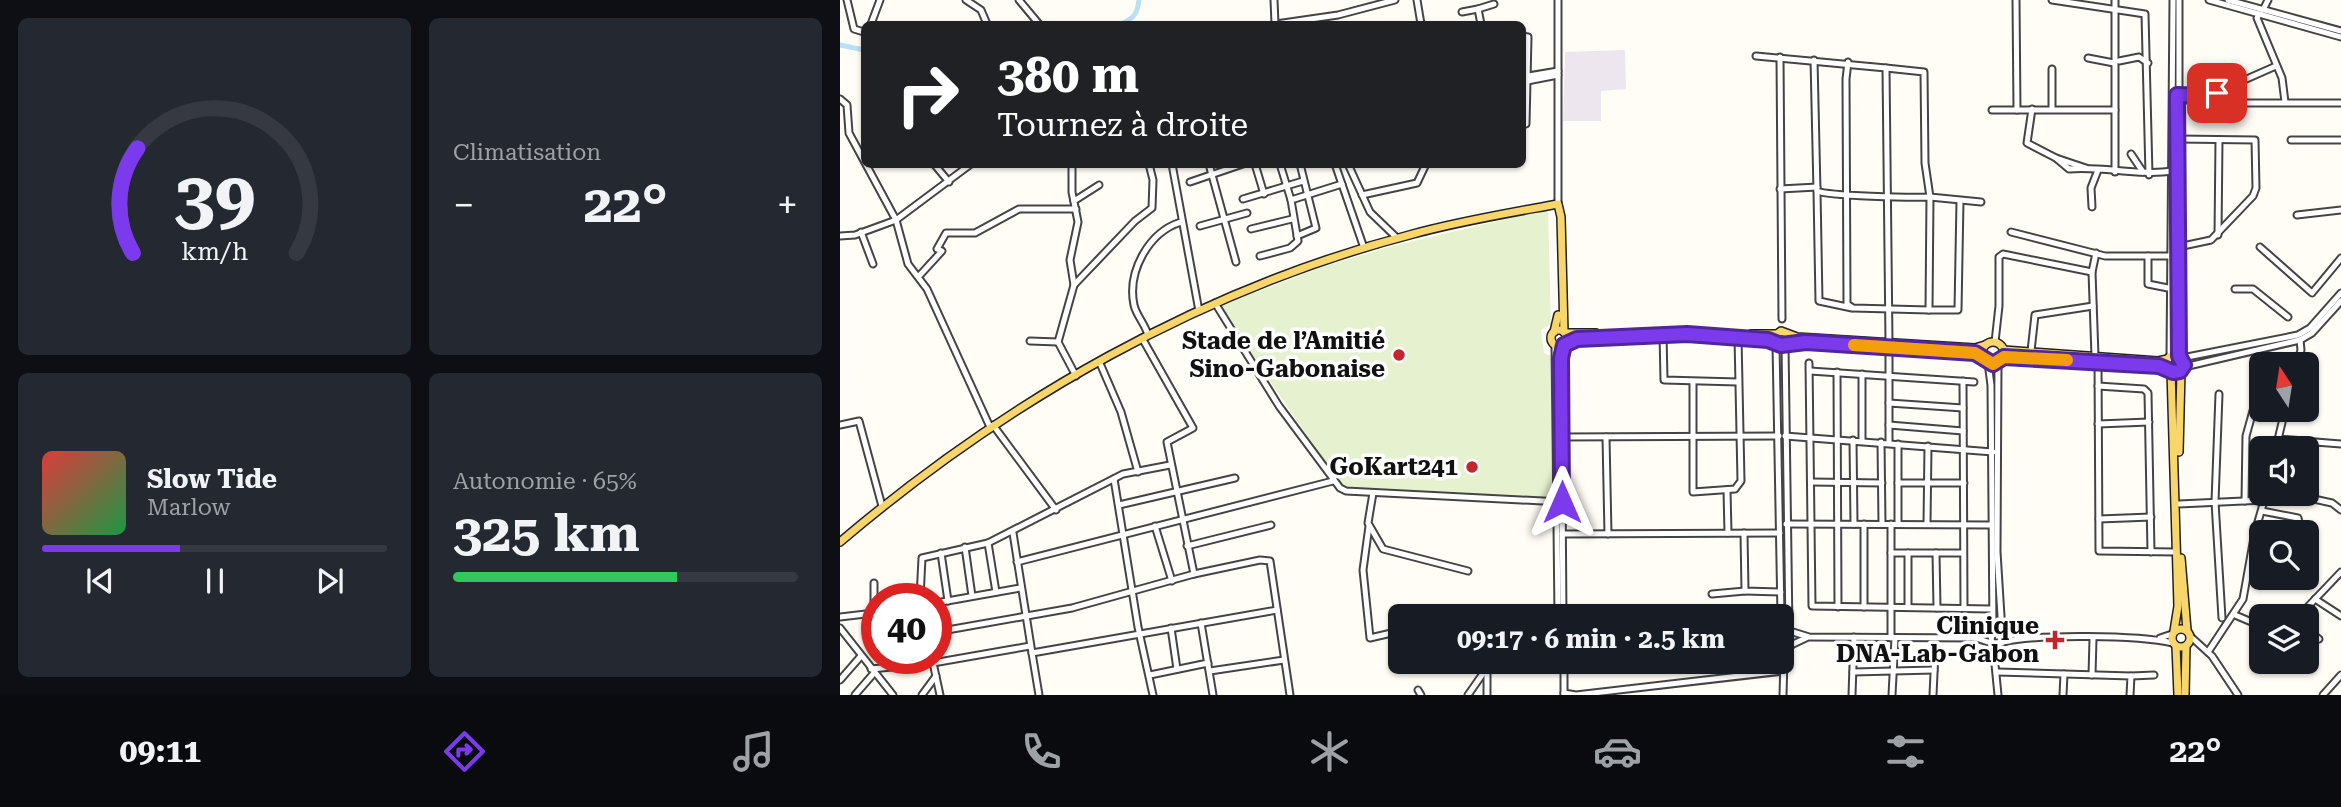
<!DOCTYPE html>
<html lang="fr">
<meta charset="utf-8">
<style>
:root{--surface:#171b24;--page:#242831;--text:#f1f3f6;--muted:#9ea1a6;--line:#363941;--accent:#7c3aed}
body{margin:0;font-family:"Roboto Serif",serif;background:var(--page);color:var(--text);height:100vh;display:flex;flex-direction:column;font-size:26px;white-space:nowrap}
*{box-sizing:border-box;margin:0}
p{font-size:23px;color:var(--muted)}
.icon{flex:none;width:38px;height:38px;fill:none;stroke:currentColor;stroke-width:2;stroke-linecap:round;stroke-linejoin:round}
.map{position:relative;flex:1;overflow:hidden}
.details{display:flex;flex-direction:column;gap:18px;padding:18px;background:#0d0f14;width:840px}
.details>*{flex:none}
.top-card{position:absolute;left:21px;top:21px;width:665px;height:147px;border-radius:10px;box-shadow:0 2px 5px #0004;background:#202124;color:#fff;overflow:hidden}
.needle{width:46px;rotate:348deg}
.buttons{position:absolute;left:1409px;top:352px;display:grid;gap:14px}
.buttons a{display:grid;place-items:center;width:70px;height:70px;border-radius:10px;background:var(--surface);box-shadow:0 2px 5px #0004;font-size:35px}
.speed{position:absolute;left:21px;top:583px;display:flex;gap:14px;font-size:35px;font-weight:700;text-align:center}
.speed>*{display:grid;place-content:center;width:91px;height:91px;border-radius:50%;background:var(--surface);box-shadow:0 2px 5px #0004;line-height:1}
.speed .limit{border:10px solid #d22;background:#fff;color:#111}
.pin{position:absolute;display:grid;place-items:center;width:60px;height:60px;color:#fff;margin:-30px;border-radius:14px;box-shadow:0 4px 10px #0006}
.me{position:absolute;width:77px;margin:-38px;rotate:0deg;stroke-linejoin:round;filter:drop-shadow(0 0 5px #0008)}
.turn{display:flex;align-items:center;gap:24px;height:147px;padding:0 21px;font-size:32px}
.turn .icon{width:91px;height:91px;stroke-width:2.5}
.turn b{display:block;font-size:49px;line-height:60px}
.big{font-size:52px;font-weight:700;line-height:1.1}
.details .widget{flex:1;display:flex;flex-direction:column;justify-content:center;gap:10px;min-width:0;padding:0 24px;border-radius:10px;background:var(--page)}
.details .dial{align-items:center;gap:0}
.dial svg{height:182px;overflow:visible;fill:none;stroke:var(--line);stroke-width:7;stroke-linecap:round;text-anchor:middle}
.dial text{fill:var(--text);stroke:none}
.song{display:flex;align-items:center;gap:21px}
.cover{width:84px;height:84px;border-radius:10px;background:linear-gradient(135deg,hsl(0 70% 55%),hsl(140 70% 35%))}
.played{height:7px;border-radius:4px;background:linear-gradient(90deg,var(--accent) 40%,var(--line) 40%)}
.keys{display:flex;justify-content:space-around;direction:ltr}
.heat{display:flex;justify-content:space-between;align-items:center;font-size:38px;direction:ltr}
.charge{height:10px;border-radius:5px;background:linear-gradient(90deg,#34c759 65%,var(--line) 0)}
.details .tiles{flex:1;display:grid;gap:18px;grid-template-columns:repeat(2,1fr)}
.trip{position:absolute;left:548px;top:604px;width:406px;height:70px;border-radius:10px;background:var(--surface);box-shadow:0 2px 5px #0004;font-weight:700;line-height:70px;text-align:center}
.dock{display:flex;height:112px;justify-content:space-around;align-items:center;background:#090b0e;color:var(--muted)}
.dock .icon{width:49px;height:49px}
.dock .active{color:var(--accent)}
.dock b{font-size:32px;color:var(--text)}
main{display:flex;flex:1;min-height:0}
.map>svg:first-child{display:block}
</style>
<main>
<section class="details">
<div class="tiles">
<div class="widget dial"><svg viewBox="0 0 100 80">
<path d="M14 69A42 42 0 1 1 86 69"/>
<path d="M14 69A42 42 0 0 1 16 23" stroke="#7c3aed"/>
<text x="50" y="56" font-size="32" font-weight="700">39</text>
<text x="50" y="72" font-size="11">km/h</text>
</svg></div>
<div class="widget"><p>Climatisation</p>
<div class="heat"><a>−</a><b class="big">22°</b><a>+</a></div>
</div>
<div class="widget">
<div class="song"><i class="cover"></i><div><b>Slow Tide</b><p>Marlow</p></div></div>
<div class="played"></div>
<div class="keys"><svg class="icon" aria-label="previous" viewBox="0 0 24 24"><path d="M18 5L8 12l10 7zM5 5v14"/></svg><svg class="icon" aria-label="pause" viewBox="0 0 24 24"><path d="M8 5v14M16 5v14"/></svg><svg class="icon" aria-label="next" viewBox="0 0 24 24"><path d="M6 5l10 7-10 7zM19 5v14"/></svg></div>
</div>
<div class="widget"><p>Autonomie · 65%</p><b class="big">325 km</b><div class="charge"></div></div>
</div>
</section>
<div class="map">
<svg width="1501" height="695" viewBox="0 0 1501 695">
<rect width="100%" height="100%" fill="#fffdf5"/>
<path fill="#eee6ef" d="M785,50L786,89L761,91V121H723L725,52Z"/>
<path fill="#e6f2cf" d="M708,209L711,324L701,330L704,353L711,356L712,498L509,490L502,487L379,306L485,266L549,247Z"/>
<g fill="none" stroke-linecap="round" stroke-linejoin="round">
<g stroke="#b9e0f7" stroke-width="5">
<path d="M281,24C293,18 297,16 299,0"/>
<path d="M0,45L24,50"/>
</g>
<defs>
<g id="minor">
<path d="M7,0L14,29L24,32"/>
<path d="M126,0L141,10L147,24"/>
<path d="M179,0L199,24"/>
<path d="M434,0L435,24"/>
<path d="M577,0L581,24"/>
<path d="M1176,0L1177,110"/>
<path d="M1212,0L1305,14L1309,175"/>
<path d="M1369,0L1501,37"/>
<path d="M1388,0L1501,31"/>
<path d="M1423,10L1428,0"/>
<path d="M622,12L638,9"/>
<path d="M1419,14L1417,18L1442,78L1445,102"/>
<path d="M31,24L40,0"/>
<path d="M436,24L498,15L555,0"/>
<path d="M641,24L638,9L654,4"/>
<path d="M682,36L688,37L686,124L682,125"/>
<path d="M916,56L1046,68L1049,343"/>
<path d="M940,57L942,319"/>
<path d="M1248,58L1274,63"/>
<path d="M974,60L977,191C988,196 1073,198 1090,197L1089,310L1013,308L1007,304C1006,229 1006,154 1006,79L1008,62"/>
<path d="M1279,61L1299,57L1308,63"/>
<path d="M1046,68L1084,72L1085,163L1090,197L1141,202"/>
<path d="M682,77L718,71"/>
<path d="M682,82L718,75"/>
<path d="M1337,95L1368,96L1436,66"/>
<path d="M1368,96L1378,103H1501"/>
<path d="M0,99L7,105L9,133L56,220L15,235L0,236"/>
<path d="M1192,109L1187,143L1216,158L1229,169C1264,166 1298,176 1333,171"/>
<path d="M1212,109V69"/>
<path d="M1152,110H1275"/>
<path d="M1338,139L1415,140L1416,188L1413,196L1371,240L1338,247"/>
<path d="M1451,140H1501"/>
<path d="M1291,154L1303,172"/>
<path d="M1216,158L1246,168"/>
<path d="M94,164L109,182"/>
<path d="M131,164L56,220L68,264L87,289L150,427"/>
<path d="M232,164V192L238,222L230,260L234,285"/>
<path d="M332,164L359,311"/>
<path d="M369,164L396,262"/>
<path d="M415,164L424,194"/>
<path d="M495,164L524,248"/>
<path d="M508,164L530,212L557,238"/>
<path d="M1275,172V0"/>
<path d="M350,182L403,164"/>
<path d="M940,189L977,187"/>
<path d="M977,191L979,301L1012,308"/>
<path d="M522,195L577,183L586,164"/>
<path d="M403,199L463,181"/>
<path d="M451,200L502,184"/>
<path d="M234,201L259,185"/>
<path d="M718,204V0"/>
<path d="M1252,207L1251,188L1258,170"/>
<path d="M1457,215L1501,210"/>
<path d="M360,226L407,213"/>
<path d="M411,229L452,219"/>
<path d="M21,232L33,264"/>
<path d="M1171,232L1265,256H1333"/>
<path d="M1378,235L1379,140"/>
<path d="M457,236L476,228L460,164"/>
<path d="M1420,247L1472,293L1501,258"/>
<path d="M420,256L450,248L458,241L451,200L440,164"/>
<path d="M1308,256V284L1333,289"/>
<path d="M80,275L102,251L97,249L106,233H135L179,209H236"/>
<path d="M1395,289H1413L1448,317"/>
<path d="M375,303L439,406L500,488L506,491L722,502"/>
<path d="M1089,310H1118L1120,201"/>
<path d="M823,334L824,380L898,382"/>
<path d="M308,335C305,324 296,315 294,305C287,271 309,232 341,222"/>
<path d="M302,338L353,428L327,442L354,574"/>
<path d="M190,341L218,342"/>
<path d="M1155,342L1159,306V257L1163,254L1252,272"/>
<path d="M936,344L941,616"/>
<path d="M945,344L949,629"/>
<path d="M715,345L718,616"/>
<path d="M1191,351L1195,315L1253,306"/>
<path d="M1255,356L1252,272L1256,253"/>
<path d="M1339,356V0"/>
<path d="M1330,357L1333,0"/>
<path d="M1342,358L1458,335L1470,328L1501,293"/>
<path d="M1258,360L1259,551L1336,552"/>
<path d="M259,361L281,412L298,472"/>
<path d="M969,363L972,606L1151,609"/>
<path d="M1148,363L1151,385L1153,630"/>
<path d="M1158,363L1157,552L1162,632"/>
<path d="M1457,364L1461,350L1460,340"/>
<path d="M1344,367L1460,340L1472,333L1501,301"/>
<path d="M970,371L1134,382"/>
<path d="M997,372L998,607"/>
<path d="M1022,374V441"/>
<path d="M236,376L218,342L234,285L295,221L312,208L313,180L309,164"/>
<path d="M1123,381L1124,608"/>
<path d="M853,382V492L895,489L901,481L898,337"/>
<path d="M1258,386L1304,389L1308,393L1311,552"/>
<path d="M1379,394L1375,502L1382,618"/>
<path d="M1049,403V347"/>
<path d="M1258,424L1309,422"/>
<path d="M0,425L19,421L42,506"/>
<path d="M153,425L216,510"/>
<path d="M1049,425L1123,431"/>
<path d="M945,436L1153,452"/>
<path d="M722,437L939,436"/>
<path d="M766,437L768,534"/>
<path d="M1438,439L1501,444"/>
<path d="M1013,440L1014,524"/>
<path d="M1041,442L1042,524"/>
<path d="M1049,443V403L1123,408"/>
<path d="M1058,444V524"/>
<path d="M1436,448L1445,410"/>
<path d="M274,479L298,627L313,695"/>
<path d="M971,482L1042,483"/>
<path d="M1058,483H1124"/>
<path d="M887,490L888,533"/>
<path d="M533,493L528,523L543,549L628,571"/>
<path d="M1451,494L1492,503L1501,510"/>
<path d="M1405,501L1406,436L1421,382"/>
<path d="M1339,504L1425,500"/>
<path d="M279,505L395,478"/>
<path d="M1422,511L1458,518L1459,522"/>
<path d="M1259,519L1311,517"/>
<path d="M946,524L1151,525"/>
<path d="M1051,524V638"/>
<path d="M1087,524L1088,446"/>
<path d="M315,526L332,581"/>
<path d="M529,526L523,570L530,638L560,631"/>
<path d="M173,533L192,653L437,610"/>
<path d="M904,533L905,591L941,592"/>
<path d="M722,534L940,533"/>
<path d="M148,543L156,592"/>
<path d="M347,546L431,525"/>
<path d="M125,547L132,596"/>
<path d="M101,553L108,601"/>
<path d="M1051,553H1123"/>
<path d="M1068,553V607"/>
<path d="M1096,553L1097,608"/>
<path d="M177,562L493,481"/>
<path d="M872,594L905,591"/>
<path d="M80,598L82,558L148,543L283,474L330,465"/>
<path d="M1475,599L1501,616"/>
<path d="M96,603L180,588"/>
<path d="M1024,607V524"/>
<path d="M1395,615L1421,626"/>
<path d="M723,616L721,358L724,345"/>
<path d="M1459,616L1501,572"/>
<path d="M0,617L34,613V583"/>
<path d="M361,623L373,695"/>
<path d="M0,628L53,695"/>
<path d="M331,628L337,669"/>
<path d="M1466,629L1479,639"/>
<path d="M96,632L232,608L354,574L420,560L430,561L450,695"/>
<path d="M953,632L969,637L1136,638L1151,643"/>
<path d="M1350,636L1372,656L1398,695"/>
<path d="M1136,638L1158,630L1164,635L1162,643H1151L1152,632"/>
<path d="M1320,638L1332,634"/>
<path d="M1163,642C1197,634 1298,635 1333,643"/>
<path d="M942,644L949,646L966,638"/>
<path d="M1153,644L1158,695"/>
<path d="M1368,652L1403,599L1415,532L1426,494"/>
<path d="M192,653L199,695"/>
<path d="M92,658L100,695"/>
<path d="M610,662L615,664L622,662"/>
<path d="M31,669L93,663L190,646"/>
<path d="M370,671L444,660"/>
<path d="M1013,672L1094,670"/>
<path d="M1157,672L1291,676L1290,695"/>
<path d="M310,675L368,663"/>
<path d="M1252,675L1253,639"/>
<path d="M1291,676L1314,675"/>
<path d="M0,680L21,656"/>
<path d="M578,690L581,695"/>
<path d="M724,693L736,695L943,671"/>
<path d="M15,695L34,673"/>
<path d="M82,695L96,676"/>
<path d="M628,695L651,662"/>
<path d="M647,695V670"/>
<path d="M724,695V662"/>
<path d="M943,695L944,659L951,645"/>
<path d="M1012,695L1014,637"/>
<path d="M1052,695L1055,638"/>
<path d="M1093,695L1095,652"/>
<path d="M1223,695L1224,674"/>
<path d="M1483,695L1501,675"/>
</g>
<g id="major">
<circle cx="719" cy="338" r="8"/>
<path d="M714,332L718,315"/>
<path d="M725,333H756"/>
<path d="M911,334H935"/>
<circle cx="1153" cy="353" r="11"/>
<path d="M726,343L737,339L847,334L935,343"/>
<path d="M1164,350L1318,361L1328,359"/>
<circle cx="1335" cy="364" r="9"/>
<path d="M1142,356L1135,353L966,342L941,345L934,342L933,337L941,331L957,337L1135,348L1145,345"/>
<path d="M1164,357L1328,368"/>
<path d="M1331,371L1338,606L1334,631"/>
<path d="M1339,452L1341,371"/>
<path d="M0,542C166,401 361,289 573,234C620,221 669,213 718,204L721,217L724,332"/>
<path d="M1341,558L1347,630"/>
<circle cx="1341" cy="638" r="9"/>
<path d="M1336,646L1338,695"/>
<path d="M1345,695L1346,646"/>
</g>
</defs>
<use href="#minor" stroke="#444" stroke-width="9"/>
<use href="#major" stroke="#222" stroke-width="10"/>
<use href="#minor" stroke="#fff" stroke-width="5"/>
<use href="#major" stroke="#f9d66b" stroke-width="7"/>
</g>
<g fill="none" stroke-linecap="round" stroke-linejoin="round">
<defs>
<path id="route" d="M722,502L721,358L724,345L737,339L847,334L928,340L941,345L966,342L1135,353L1153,364L1164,357L1319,366L1333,372L1340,371L1344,365L1339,356L1337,95L1368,96L1377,93"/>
</defs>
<use href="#route" stroke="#51269a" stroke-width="18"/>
<use href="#route" stroke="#7c3aed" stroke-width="12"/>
<path stroke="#f59e0b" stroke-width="12" d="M1014,345L1135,353L1153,364L1164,357L1227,360"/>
</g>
<g fill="#c4262e" stroke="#fff" stroke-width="2.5">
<circle cx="559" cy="355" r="7"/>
<circle cx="632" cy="467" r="7"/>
<path d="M1211.5 629.5h7v7h7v7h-7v7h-7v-7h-7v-7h7z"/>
</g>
<g text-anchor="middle" stroke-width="7" stroke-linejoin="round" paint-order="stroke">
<g font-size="24" font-weight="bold" fill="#111" stroke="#fff" text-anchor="end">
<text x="545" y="349">Stade de l’Amitié<tspan x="545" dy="28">Sino-Gabonaise</tspan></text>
<text x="618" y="475">GoKart241</text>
<text x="1199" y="634">Clinique<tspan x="1199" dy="28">DNA-Lab-Gabon</tspan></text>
</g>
</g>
</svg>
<div class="buttons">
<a><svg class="needle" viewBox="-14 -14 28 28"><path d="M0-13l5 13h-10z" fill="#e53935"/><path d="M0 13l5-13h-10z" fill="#9ea1a6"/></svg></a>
<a><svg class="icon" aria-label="sound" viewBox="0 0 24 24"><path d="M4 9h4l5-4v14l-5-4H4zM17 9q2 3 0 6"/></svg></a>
<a><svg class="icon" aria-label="search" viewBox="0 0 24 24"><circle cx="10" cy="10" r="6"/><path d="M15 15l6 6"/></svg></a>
<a><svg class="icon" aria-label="layers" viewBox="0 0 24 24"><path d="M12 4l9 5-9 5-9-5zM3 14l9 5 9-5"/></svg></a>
</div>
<div class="speed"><div class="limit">40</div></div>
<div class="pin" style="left:1377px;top:93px;background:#d93025"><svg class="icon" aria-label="arrive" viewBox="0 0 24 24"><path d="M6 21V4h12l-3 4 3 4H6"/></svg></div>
<svg class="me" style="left:722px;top:502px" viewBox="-20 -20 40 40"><path d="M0-17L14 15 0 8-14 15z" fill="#7c3aed" stroke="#fff" stroke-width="4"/></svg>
<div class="trip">09:17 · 6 min · 2.5 km</div>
<div class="top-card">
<div class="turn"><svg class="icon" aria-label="right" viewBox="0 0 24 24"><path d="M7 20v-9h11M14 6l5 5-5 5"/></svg><div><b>380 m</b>Tournez à droite</div></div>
</div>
</div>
</main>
<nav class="dock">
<b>09:11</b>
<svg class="icon active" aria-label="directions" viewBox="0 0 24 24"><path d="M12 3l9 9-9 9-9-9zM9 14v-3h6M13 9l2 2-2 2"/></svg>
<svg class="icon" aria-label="music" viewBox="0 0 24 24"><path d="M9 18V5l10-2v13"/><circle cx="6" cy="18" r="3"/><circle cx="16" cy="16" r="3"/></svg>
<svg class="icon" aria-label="phone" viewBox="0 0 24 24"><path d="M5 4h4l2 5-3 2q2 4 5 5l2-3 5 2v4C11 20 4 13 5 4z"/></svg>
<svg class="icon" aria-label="climate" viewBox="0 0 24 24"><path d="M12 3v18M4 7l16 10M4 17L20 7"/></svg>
<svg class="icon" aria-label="car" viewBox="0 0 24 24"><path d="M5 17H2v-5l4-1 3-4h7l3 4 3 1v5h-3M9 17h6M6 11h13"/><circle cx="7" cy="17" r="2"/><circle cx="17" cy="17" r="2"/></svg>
<svg class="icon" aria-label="filters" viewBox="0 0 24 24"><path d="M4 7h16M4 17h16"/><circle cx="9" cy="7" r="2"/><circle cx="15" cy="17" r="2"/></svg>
<b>22°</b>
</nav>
